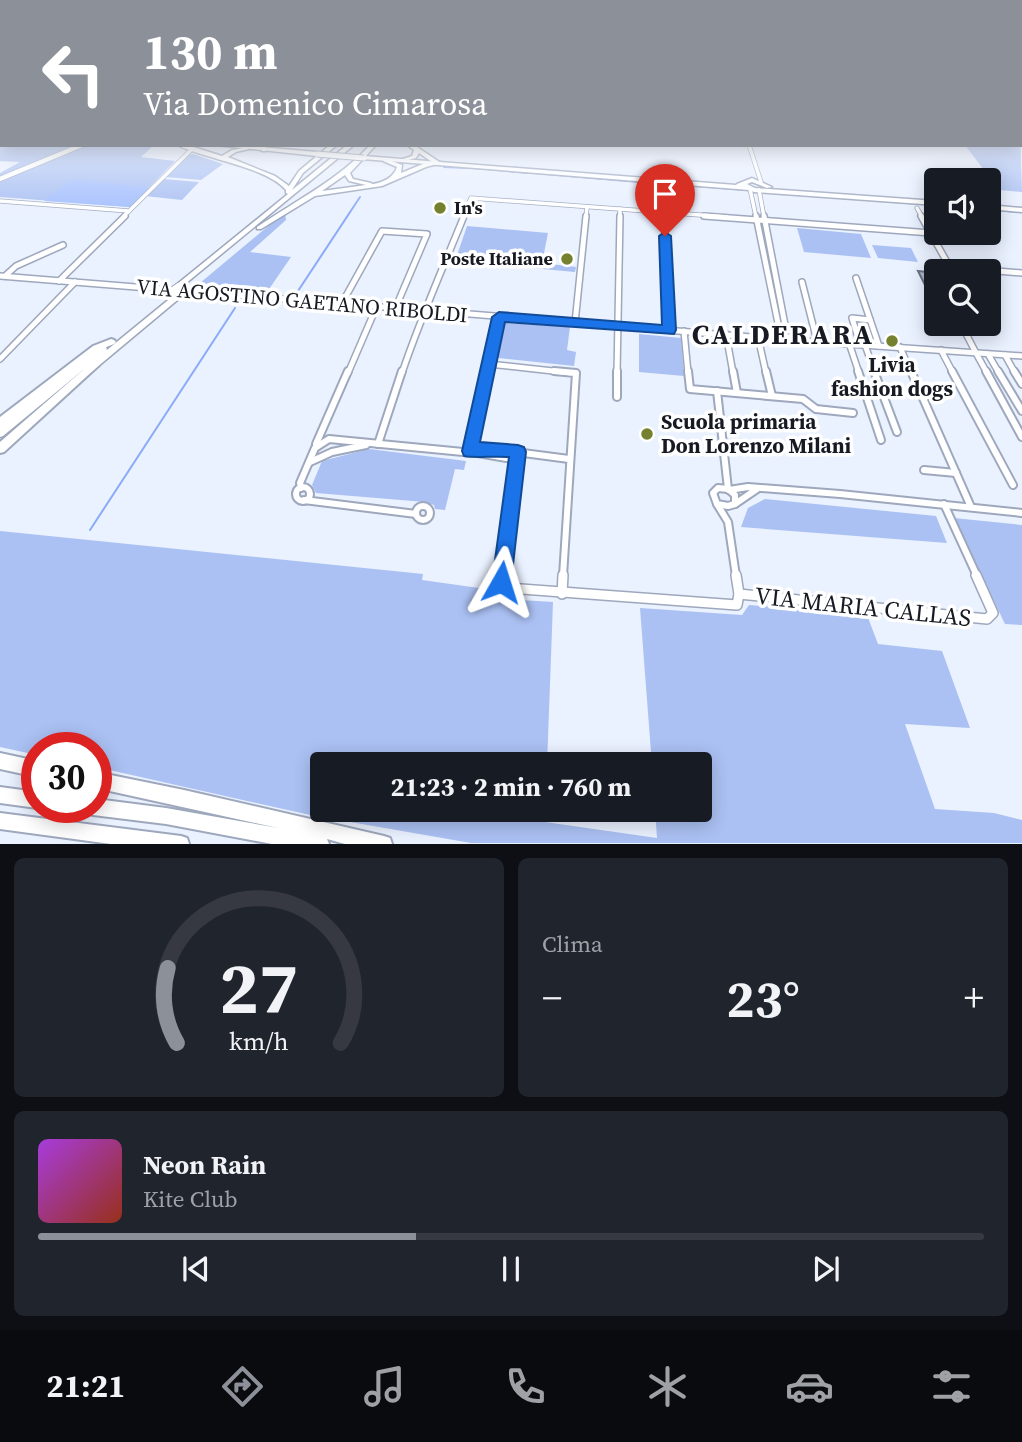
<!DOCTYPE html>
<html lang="it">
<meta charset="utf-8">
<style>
:root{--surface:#171b24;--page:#20242c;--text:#f1f3f6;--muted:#9ea1a6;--line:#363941;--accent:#8c9099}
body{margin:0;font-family:"Source Serif 4",serif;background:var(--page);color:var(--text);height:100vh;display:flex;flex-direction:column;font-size:26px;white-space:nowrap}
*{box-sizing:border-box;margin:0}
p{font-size:23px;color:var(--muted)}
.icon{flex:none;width:38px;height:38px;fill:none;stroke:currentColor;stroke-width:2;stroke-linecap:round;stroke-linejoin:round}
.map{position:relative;height:844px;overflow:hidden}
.drawer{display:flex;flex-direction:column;gap:14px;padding:14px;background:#0d0f14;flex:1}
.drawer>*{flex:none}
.hud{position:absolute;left:0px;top:0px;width:1022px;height:147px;box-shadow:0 4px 18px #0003;background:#8c9099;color:#fff;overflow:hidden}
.buttons{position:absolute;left:924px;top:168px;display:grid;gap:14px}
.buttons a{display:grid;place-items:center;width:77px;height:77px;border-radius:7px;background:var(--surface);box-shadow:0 4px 18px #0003;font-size:35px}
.speed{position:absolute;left:21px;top:732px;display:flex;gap:14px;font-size:35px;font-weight:700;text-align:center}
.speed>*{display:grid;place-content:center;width:91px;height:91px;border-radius:50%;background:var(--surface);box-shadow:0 4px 18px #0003;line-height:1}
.speed .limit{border:10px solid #d22;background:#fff;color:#111}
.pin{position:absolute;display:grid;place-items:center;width:60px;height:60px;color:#fff;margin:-72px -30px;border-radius:50% 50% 50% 0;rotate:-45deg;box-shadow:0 0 7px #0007}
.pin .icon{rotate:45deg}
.me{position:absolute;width:77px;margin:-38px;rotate:6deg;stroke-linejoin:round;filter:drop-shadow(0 0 5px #0008)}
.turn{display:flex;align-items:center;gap:24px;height:147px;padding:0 28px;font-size:32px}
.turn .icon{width:91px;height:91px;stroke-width:2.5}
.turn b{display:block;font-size:49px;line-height:60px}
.big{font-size:52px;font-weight:700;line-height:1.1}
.drawer .widget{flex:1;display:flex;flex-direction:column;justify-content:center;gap:10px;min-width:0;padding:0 24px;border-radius:10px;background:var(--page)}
.drawer .dial{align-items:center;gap:0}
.dial svg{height:182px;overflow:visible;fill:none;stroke:var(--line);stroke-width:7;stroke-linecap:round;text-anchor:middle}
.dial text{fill:var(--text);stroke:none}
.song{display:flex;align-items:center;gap:21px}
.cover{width:84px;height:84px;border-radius:10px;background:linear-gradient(135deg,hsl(280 70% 55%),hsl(10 70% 35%))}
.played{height:7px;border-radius:4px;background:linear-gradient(90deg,var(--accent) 40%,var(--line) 40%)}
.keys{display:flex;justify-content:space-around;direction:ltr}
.heat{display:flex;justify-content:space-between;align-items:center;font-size:38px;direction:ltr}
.drawer .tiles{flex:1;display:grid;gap:14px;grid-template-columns:1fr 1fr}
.widget:last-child{grid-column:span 2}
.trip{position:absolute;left:310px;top:752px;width:402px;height:70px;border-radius:7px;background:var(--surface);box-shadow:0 4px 18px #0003;font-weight:700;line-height:70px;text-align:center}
.dock{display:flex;height:112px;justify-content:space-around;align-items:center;background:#090b0e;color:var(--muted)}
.dock .icon{width:49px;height:49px}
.dock .current{color:var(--accent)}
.dock b{font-size:32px;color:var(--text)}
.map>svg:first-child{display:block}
</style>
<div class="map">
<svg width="1022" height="844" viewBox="0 0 1022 844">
<rect width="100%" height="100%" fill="#eaf1ff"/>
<g fill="#abc1f3">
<path d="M1020,125L1022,192L999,190L965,145H1020Z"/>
<path d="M0,127L2,145H154L141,157L175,161L130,207L0,197V173L20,162L0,161Z"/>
<path d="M193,154L223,164L201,180L166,177L187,155Z"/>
<path d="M164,179L199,182L182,200L145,196Z"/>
<path d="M285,212L286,220L250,252L291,257L265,295L194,288Z"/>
<path d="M467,226L548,233L542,263L576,267L575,272L455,261Z"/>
<path d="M797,228L861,234L871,258L804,252Z"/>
<path d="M872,245L911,248L918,262L878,258Z"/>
<path d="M505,323L570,327L567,350L576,352L574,366L498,358Z"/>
<path d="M639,334L681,338L684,376L639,372Z"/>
<path d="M369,449L466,461L464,470L455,469L445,510L435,509L434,505L425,502L316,493L312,485L322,461Z"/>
<path d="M765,499L936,516L947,543L741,527L748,508Z"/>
<path d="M954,518L1022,525V625L1005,624Z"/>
<path d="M0,531L423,574L422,580L493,590L502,599L553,602L547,765H322V810H545V822L657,838L655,810H700V765H652L640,608L742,615L749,605L867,615L878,644L942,651L970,728L905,724L935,809L994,813L1022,820V843H471L310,815L96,767V747H37V755L0,747Z"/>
</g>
<path fill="#a5bffe" d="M73,179L150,188L130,207L44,201Z"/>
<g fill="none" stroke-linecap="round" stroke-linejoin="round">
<g stroke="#8babf8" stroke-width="2">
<path d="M444,167L470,168"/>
<path d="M476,168L528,173"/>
<path d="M535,173L650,183"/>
<path d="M658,183L746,190"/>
<path d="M895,202L936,205"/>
<path d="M989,210L1022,212"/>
<path d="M296,294L360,197"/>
<path d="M90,530L235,308"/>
</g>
</g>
<path fill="#aeb8ce" stroke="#6b7488" stroke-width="2" d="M918,271L936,273V288L926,287Z"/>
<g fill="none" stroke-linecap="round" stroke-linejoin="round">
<defs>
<g id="minor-far3">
<path d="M749,145L761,182"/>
<path d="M750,189L756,217"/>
<path d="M759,190L764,217"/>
<path d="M0,201L129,211"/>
<path d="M917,208L922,217"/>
<path d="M664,212V217"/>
<path d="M123,217L192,149"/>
<path d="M463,217L471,198L727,217"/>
<path d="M586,217L587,207"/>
<path d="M620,217V209"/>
</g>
<g id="minor-far2">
<path d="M664,216L669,330"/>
<path d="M704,216L931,233"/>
<path d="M756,216L779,328L784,336"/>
<path d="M764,216L786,330L784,336"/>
<path d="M921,216L952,271"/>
<path d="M950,267L1022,273"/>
<path d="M0,276L765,338L784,336L804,341L1022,356"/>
<path d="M5,276L16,266L63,245"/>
<path d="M856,278L879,346"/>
<path d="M59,281L125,216"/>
<path d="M802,282L817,341"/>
<path d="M341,305L382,231L427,234L395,309"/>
<path d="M575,323L586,216"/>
<path d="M961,324L976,353"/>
<path d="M684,331L688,373"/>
<path d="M726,334L733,373"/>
<path d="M758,337L766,373"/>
<path d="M849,343L859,373"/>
<path d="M860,344L852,318L870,320"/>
<path d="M865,345L875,373"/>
<path d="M900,347L911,373"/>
<path d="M941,350L953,373"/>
<path d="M976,353L987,373"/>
<path d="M988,354L999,373"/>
<path d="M1005,355L1015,373"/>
<path d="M0,359L75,282"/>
<path d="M489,364L571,373"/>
<path d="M348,373L376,308"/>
<path d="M402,373C420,319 443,268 464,216"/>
<path d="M487,373L499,317"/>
<path d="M617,373L620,216"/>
</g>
<g id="minor-far1">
<path d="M554,371L576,373L563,576"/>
<path d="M688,371L690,389L803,399L816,409L853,413"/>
<path d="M733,371L737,393"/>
<path d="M766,371L772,396"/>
<path d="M858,371L881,440"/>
<path d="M874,371L897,432"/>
<path d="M911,371L971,507"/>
<path d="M952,371L1013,485"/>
<path d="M986,371L1022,437"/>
<path d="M998,371L1022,411"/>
<path d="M1014,371L1022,384"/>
<path d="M717,391L728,489"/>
<path d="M617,397V371"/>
<path d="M316,444L348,371"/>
<path d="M378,444L402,371"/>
<path d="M470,451L487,371"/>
<path d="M472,452L517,460"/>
<path d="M310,462L332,452L366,445"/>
<path d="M924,470L956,473"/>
<circle cx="303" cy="494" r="7"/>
<path d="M301,488L300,483L315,448L329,439L463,452L485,448L569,459"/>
<path d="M718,488L728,489L735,495V504L728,506L717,504L713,493Z"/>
<path d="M729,490L748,487L840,494L1022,513"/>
<path d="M304,500L416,514"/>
<path d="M717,504L728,522L736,576"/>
<path d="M735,504L757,489"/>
<path d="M944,504L977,576"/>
<circle cx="423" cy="513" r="7"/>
<path d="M501,576L518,452"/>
</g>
<g id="minor">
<path d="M501,575L503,585L507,588L737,605L739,594L736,575"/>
<path d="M562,594L563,575"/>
<path d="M739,594L987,619L993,613L976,575"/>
</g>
<path id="tertiary" d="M0,179L82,145"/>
<g id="secondary">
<path d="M215,145H237L317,152L320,154L317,156Z"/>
<path d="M364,156L736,185L737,184L752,178L772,187L767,188L752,182L747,184L755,188L936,201V205L754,192L749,190L362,159V157Z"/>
<path d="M989,205L1022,208V212L989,209Z"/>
</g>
<g id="trunk">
<path d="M177,145H187L222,156L232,150L249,147V149L236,152L228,157L275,176L289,186L299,171L330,145H337L303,173L292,190L347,145H354L179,289L175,287L176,285L288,194L286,193V190C267,167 205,159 177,145Z"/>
<path d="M260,145H266V151H262Z"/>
<path d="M370,145H376L350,173L353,179L371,183L372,184C383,183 394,177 397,167L383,161V159H387L402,165L401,173L423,164L432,162L419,153L416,158L400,162V160L412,156L414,150L407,145H414L441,163L426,167L382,186L315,196L261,229H257V227C295,201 338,180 370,145ZM345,175L349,181L366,185L322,191Z"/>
<path d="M178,292L182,295L181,297L90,373H84L83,370L3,436L0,437V427L100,347H106L107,350Z"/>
</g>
<g id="motorway">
<path d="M111,339L114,340L116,342L114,344L99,350L4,426L0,427V417L93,346Z"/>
<path d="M94,362L99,365L97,367L4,452L0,453V442L91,363Z"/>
<path d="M0,753L37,761V777L0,769Z"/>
<path d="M96,772L184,790L384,836L390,838L392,844H345L327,839L329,844H272L166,824L93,815L87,813L85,807H96V799L166,808L278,828L96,788Z"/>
<path d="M0,787L37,792V807H40L37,808L0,803Z"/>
<path d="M0,813L181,836L187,838L189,844H111L0,829Z"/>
</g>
</defs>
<use href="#minor-far3" stroke="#9ea8bd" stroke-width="5"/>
<use href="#minor-far2" stroke="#9ea8bd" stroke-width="8"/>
<use href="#minor-far1" stroke="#9ea8bd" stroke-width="10"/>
<use href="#minor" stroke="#9ea8bd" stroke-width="12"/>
<use href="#tertiary" stroke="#9ea8bd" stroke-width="6"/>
<use href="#secondary" stroke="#9ea8bd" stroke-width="3"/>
<use href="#trunk" stroke="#9ea8bd" stroke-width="3"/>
<use href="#motorway" stroke="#9ea8bd" stroke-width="4"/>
<use href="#minor-far3" stroke="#fff" stroke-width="3.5"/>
<use href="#minor-far2" stroke="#fff" stroke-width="5"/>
<use href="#minor-far1" stroke="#fff" stroke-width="6"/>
<use href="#minor" stroke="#fff" stroke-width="9"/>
<use href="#tertiary" stroke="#fff" stroke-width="4.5"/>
<use href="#secondary" fill="#fff" fill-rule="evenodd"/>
<use href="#trunk" fill="#fff" fill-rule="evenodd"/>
<use href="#motorway" fill="#fff" fill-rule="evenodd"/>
<defs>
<path id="secondary-bridge" d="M317,154L364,158"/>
<path id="trunk-bridge" d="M169,294L179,287"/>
</defs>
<use href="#secondary-bridge" stroke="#9ea8bd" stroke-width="7" stroke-linecap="butt"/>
<use href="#trunk-bridge" stroke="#9ea8bd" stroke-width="10" stroke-linecap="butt"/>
<use href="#secondary-bridge" stroke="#fff" stroke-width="5"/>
<use href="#trunk-bridge" stroke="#fff" stroke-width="8"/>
</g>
<linearGradient id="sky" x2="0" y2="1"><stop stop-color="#83b0ee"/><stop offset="0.46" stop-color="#f6f9ff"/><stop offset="1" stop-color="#f6f9ff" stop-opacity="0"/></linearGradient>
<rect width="1022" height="217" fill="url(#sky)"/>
<path fill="#1a73e8" stroke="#114b97" stroke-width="2" d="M665,232L671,236L676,330L674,334L505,322L480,442L518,445L524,447L526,452L511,582L508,588L501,591L494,588L492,582L509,457C496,456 472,458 464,456L462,451L492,317L499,312L662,325L659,236Z"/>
<g fill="#75812e" stroke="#fff" stroke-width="2.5">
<circle cx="440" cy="208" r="7"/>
<circle cx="567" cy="259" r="7"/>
<circle cx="892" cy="341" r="7"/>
<circle cx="647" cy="434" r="7"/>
</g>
<g text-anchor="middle" stroke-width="7" stroke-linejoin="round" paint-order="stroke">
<g font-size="18" font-weight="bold" fill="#171a22" stroke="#fff" text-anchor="start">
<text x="454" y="214">In's</text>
<text x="553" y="265" text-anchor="end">Poste Italiane</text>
</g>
<g font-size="21" fill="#171a22" stroke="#fff">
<text transform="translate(302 301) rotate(5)" y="7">VIA AGOSTINO GAETANO RIBOLDI</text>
</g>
<g font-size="21" font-weight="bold" fill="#171a22" stroke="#fff">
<text x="892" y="372">Livia<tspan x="892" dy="24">fashion dogs</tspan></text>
<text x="661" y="429" text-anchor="start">Scuola primaria<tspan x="661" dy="24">Don Lorenzo Milani</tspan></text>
</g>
<g font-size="24" fill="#171a22" stroke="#fff">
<text transform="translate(863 607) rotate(6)" y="8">VIA MARIA CALLAS</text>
</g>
<g font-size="28" font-weight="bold" letter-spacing="2" fill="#171a22" stroke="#fff">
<text x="783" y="344">CALDERARA</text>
</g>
</g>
</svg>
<div class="buttons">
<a><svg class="icon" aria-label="sound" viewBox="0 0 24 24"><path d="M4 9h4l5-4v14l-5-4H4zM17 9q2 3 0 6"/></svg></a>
<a><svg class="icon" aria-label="search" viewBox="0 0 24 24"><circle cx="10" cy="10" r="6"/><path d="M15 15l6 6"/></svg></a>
</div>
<div class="speed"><div class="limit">30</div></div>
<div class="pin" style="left:665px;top:236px;background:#d93025"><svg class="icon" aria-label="arrive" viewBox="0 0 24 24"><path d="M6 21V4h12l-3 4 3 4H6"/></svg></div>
<svg class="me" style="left:501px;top:582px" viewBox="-20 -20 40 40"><path d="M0-17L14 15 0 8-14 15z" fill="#1a73e8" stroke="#fff" stroke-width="4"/></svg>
<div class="trip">21:23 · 2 min · 760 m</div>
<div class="hud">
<div class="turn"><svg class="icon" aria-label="left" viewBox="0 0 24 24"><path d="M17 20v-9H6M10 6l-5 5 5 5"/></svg><div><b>130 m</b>Via Domenico Cimarosa</div></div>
</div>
</div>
<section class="drawer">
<div class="tiles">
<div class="widget dial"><svg viewBox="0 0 100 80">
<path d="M14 69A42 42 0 1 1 86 69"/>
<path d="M14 69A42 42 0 0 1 10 36" stroke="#8c9099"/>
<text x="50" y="56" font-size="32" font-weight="700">27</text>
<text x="50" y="72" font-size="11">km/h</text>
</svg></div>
<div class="widget"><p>Clima</p>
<div class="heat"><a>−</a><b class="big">23°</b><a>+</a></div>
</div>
<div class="widget">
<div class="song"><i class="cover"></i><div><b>Neon Rain</b><p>Kite Club</p></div></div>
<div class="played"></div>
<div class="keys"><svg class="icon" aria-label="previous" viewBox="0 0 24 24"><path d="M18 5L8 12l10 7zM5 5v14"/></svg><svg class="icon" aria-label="pause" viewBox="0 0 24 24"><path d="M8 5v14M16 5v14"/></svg><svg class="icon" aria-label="next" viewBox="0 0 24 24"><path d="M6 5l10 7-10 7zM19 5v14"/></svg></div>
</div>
</div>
</section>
<nav class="dock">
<b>21:21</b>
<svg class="icon current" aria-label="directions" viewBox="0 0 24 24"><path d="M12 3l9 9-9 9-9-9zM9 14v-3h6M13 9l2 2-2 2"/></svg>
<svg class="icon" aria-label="music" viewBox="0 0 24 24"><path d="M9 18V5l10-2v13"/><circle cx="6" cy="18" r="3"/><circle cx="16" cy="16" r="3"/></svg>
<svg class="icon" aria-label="phone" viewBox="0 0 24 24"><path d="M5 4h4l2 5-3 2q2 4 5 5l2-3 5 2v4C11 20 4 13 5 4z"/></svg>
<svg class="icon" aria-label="climate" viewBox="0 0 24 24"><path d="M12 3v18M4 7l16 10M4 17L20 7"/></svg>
<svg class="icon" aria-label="car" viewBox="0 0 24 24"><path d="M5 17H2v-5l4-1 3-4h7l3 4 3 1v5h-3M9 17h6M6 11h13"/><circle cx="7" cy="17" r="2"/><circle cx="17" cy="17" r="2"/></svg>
<svg class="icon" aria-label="filters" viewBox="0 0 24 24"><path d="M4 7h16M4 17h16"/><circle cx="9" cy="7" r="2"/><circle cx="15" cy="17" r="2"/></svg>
</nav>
